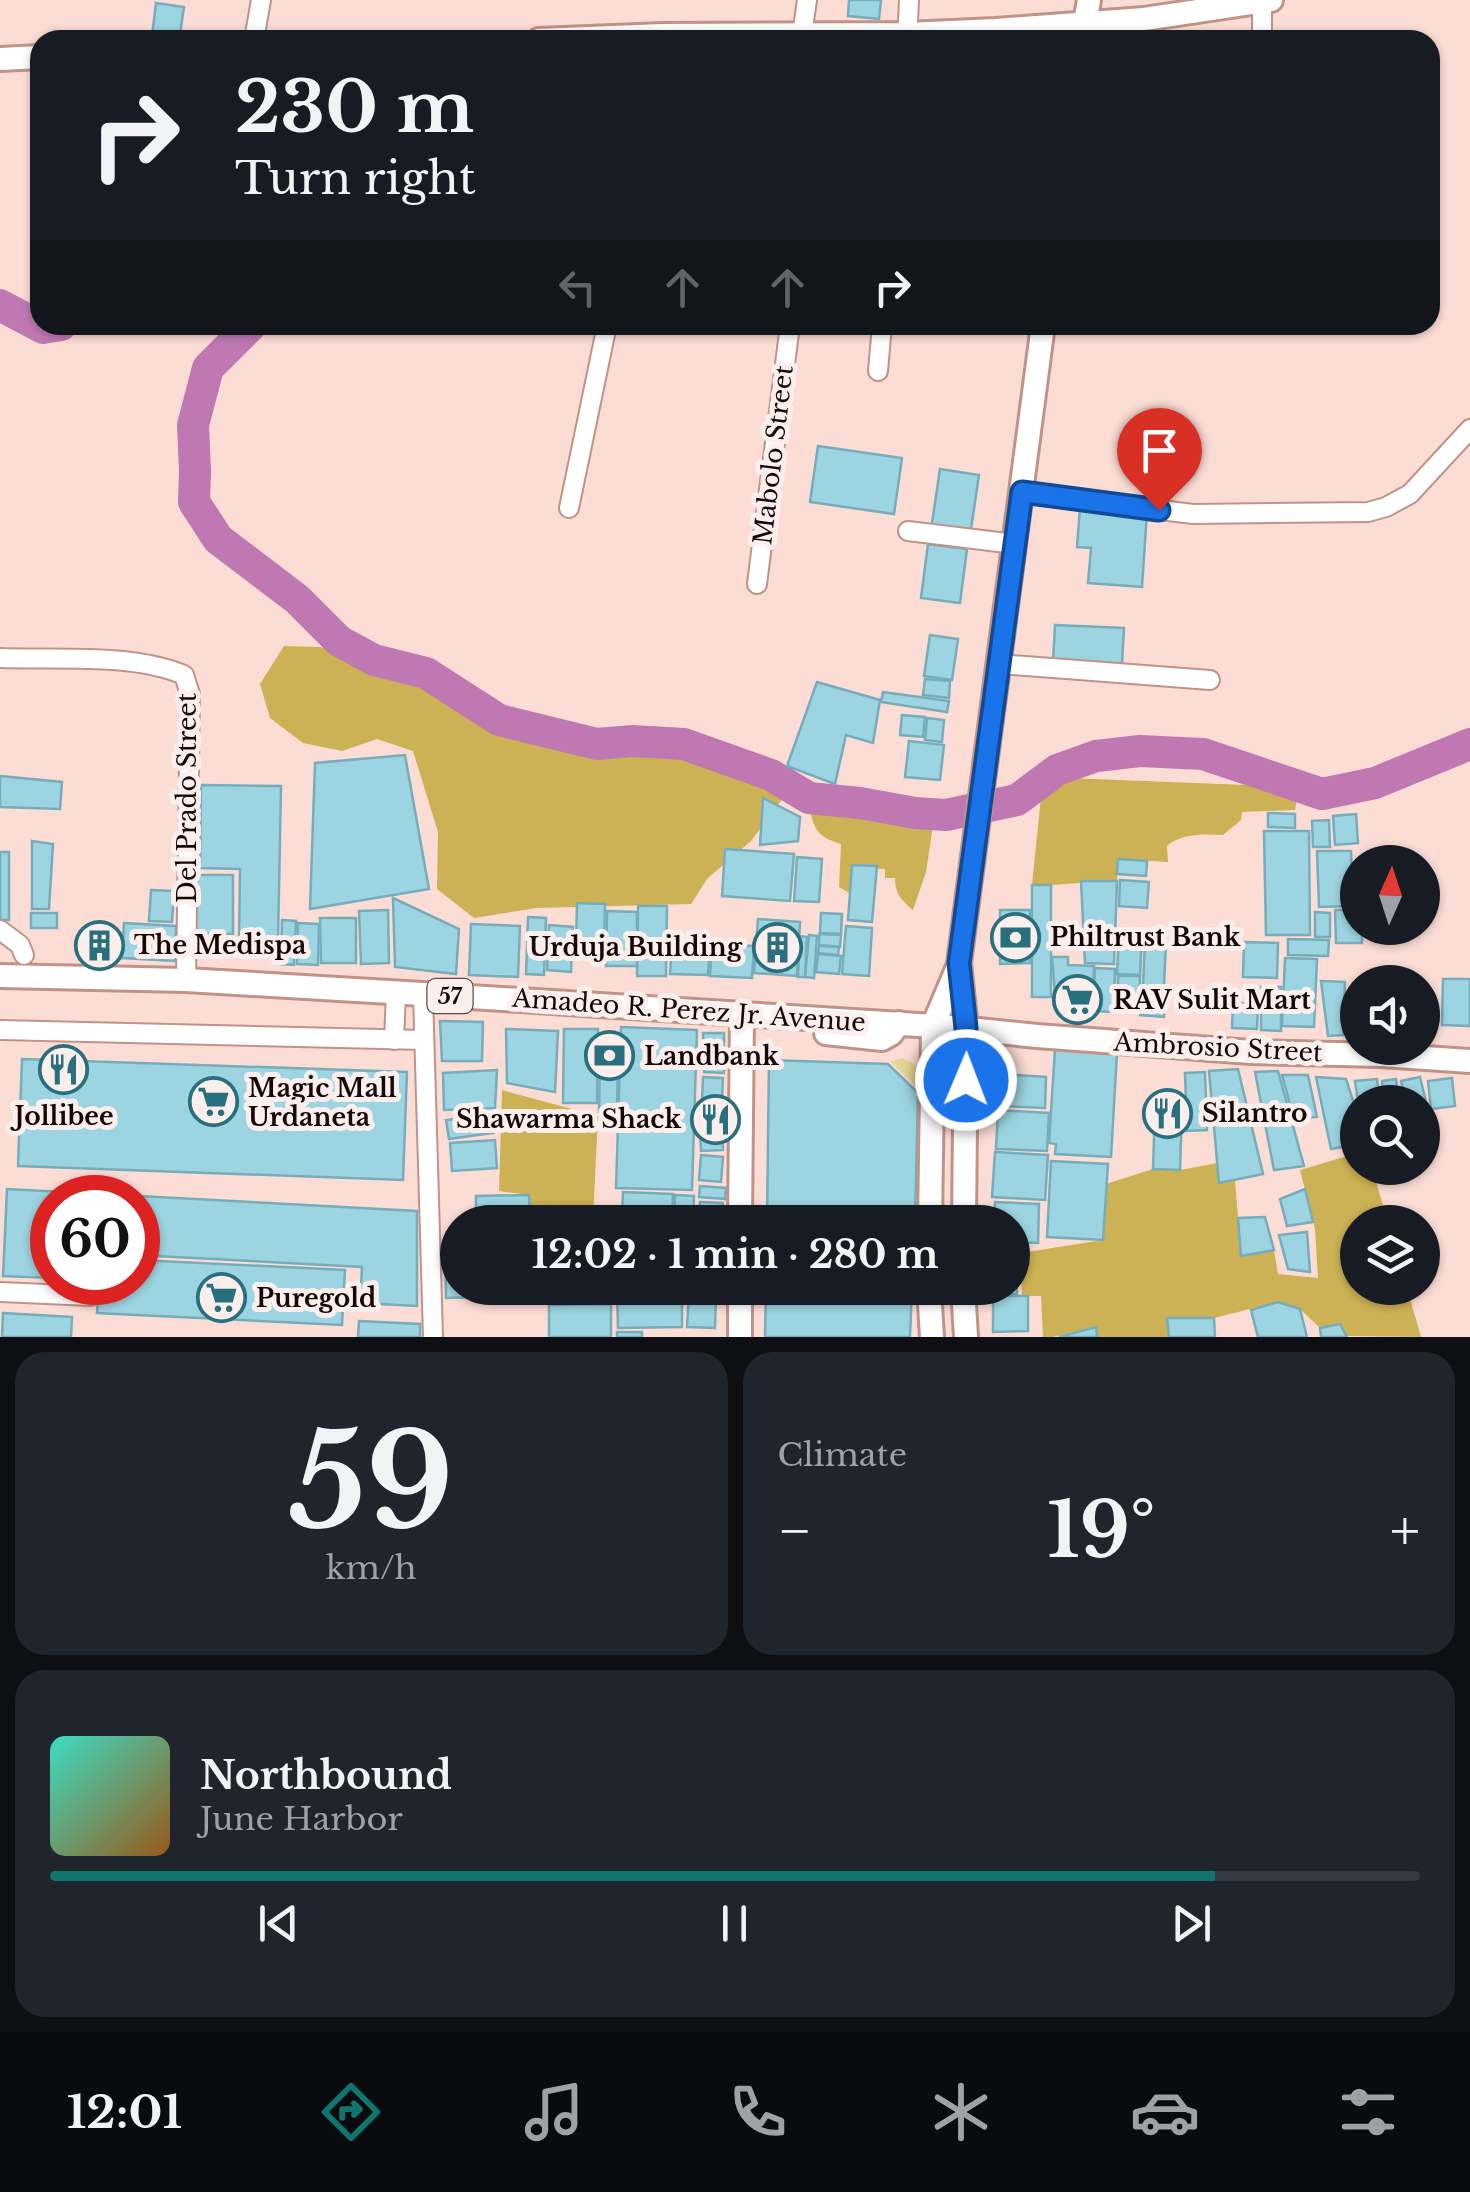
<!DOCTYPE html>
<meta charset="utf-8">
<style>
:root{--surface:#171b24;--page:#20242c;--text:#f1f3f6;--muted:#9ea1a6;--line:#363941;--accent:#0f766e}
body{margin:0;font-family:"Libre Baskerville",serif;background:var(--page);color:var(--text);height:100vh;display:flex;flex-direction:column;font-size:38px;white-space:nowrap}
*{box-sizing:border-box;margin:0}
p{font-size:32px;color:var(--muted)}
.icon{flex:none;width:55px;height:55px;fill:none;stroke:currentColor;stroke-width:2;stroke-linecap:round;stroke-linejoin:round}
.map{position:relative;height:1337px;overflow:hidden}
.side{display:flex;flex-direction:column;gap:15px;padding:15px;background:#0d0f14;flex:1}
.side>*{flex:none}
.banner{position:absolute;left:30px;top:30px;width:1410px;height:305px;border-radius:30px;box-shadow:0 2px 8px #0004;background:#171b24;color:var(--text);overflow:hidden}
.needle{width:65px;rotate:3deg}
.tools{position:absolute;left:1340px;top:845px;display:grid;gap:20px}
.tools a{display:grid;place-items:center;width:100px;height:100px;border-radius:50%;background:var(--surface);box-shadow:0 2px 8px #0004;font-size:50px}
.speed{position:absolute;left:30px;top:1175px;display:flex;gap:20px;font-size:50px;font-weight:700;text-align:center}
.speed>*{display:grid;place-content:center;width:130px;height:130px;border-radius:50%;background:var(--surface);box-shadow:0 2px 8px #0004;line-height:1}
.speed .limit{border:15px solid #d22;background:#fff;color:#111}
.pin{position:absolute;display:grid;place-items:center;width:85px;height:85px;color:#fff;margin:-102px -42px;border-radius:50% 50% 50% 0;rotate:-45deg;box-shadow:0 0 10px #0007}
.pin .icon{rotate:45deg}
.me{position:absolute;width:110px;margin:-55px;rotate:1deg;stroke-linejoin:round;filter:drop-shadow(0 0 8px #0008)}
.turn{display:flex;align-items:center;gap:35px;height:210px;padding:0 40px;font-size:45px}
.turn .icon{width:130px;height:130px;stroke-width:2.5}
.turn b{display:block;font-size:70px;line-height:85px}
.lanes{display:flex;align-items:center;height:95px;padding:0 40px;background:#0003;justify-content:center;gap:50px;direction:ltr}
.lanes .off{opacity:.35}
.big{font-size:75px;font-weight:700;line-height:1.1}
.side .tile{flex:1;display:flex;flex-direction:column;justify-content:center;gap:15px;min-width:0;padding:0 35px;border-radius:30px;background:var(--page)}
.side .dial{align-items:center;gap:0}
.dial b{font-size:130px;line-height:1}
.song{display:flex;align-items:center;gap:30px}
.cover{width:120px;height:120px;border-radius:15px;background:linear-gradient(135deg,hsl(170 70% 55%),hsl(30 70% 35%))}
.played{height:10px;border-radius:5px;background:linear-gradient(90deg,var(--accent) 85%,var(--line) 85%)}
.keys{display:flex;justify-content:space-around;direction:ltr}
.heat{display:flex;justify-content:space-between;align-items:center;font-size:55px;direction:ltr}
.side .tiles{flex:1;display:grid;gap:15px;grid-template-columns:1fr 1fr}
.tile:last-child{grid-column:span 2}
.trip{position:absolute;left:440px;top:1205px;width:590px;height:100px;border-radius:50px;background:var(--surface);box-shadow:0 2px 8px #0004;font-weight:700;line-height:100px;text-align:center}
.menu{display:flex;height:160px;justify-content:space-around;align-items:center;background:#090b0e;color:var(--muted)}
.menu .icon{width:70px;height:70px}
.menu .active{color:var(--accent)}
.menu b{font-size:45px;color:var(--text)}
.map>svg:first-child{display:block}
</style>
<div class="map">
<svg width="1470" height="1337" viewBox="0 0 1470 1337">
<rect width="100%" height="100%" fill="#fcddd5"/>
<path fill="#e9d799" d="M901,1058C918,1062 921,1072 919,1089L890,1062Z"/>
<g fill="#ccb254">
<path d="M284,646L320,647L437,685L482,718L561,740L594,747L610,749L628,744L668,747L704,755L786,794L751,841L707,879L691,904L536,908L474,918L437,889L438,832L413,751L377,739L342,751L303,743L270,718L260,684Z"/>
<path d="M1043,777L1299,787L1295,810L1242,812L1241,820L1223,835C1205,834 1181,833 1167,846L1168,862L1118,859L1117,881C1088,881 1060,886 1032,885Z"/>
<path d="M808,805L934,819L926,872L913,910C901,900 895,894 895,878H885V869L862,868L860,896L849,893L839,887L841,844C815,836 815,829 808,805Z"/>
<path d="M502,1090L598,1116L593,1220L530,1222L529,1195L499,1191Z"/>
<path d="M1357,1153L1358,1168H1372L1388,1222H1358V1288H1407L1421,1337L1346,1336L1340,1324L1320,1328L1300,1309L1278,1302L1214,1318L1167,1319L1169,1337H1097L1095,1327L1053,1337H1043L1041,1296H1022L1020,1253L1103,1240L1106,1184L1153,1169L1180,1170L1217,1163L1219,1182L1235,1180L1241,1256L1274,1250L1278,1274L1318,1278L1315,1229L1300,1170Z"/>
</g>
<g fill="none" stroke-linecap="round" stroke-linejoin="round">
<g stroke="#c078b3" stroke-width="32">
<path d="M0,305L43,328L61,325"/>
<path d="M251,325L208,368L193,425L195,471L194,502L218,539L297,599L339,641L374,660L426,673L499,720L597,744L633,741L684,744L771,775L809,798L860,803L915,813L946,815L1017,800L1057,770L1096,756L1140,751L1203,754L1322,794L1375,783L1470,744"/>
</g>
</g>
<g fill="#9cd4e1" stroke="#77adba" stroke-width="2.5">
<path d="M849,0H881L879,19L848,16Z"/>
<path d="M156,3L184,7L179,40L152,36Z"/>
<path d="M818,446L902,458L894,514L810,502Z"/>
<path d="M940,469L979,475L970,536L931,530Z"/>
<path d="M1080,507L1147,512L1142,587L1088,583L1091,548L1077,547Z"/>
<path d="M928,544L967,549L960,603L921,598Z"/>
<path d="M1055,625L1124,628L1122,664L1053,661Z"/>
<path d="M930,635L958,639L952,680L924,676Z"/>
<path d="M925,679L950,681L949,698L923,695Z"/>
<path d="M817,682L880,700L873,743L846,735L835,784L787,766Z"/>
<path d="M883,692L949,701L947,712L881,702Z"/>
<path d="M902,715L925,717L923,737L900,735Z"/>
<path d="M927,718L944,720L942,742L925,740Z"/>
<path d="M909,741L944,745L940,780L905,777Z"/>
<path d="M405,755L429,889L310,909L315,763Z"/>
<path d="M0,776L62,782L60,809L0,807Z"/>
<path d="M201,785L281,786L278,942H239L240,869L200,868Z"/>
<path d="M763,798L800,817L798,841L760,845Z"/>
<path d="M1268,813L1295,814V828L1268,827Z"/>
<path d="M1356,814L1358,843L1335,845L1333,816Z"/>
<path d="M1329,820L1330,847H1313L1312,821Z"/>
<path d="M1264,831H1309L1310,935H1266Z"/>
<path d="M32,841L53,844L49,909H32Z"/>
<path d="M725,849L794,854L790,901L722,896Z"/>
<path d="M1317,851H1351L1353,906L1319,907Z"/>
<rect x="0" y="852" width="9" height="68"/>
<path d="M797,857L822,859L819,902L794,901Z"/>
<path d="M1118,859L1147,861L1146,876L1117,874Z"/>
<path d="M852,865L877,866L872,922L848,920Z"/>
<rect x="195" y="875" width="38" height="59"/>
<path d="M1120,880L1149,882L1147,908L1119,906Z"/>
<path d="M1081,881H1117L1114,964L1085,963Z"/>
<rect x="1032" y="885" width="19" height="112"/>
<path d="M151,890L174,891L172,922L149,921Z"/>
<path d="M393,898L459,929L456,974L395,967Z"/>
<path d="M577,903L605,904L604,945H576Z"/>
<path d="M638,906H667L666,976H637Z"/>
<path d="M388,910L389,963L361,964L359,911Z"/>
<path d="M1000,910H1030V963L1000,964Z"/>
<path d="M1335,910H1358V928H1362V943H1336Z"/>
<path d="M607,911L637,912V966H606Z"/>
<path d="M1315,912L1330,913V937H1315Z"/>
<rect x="31" y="913" width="26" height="15"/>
<path d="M821,913L842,914L841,934L820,933Z"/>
<path d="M528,917L546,918L544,975L526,974Z"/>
<path d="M320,918H356V963H321Z"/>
<path d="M758,919L800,922L797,976L754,973Z"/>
<path d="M282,920L296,921L294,965L281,964Z"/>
<path d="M124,923L176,926L175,961L122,958Z"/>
<path d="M298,923L319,924L318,965L297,964Z"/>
<path d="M471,924L520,926L518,977L469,975Z"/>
<path d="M549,925L573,927L571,972L547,970Z"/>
<path d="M846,926L872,928L869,976L842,974Z"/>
<path d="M80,931L120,933L119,959L79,957Z"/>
<path d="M819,934L841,935L840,947L819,945Z"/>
<path d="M1119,934L1142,935L1140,975L1117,974Z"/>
<path d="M809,935L817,936L814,978L805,977Z"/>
<path d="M800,936L807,937L805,977H798Z"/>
<path d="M1288,939L1329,940L1328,956L1288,955Z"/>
<path d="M1145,940L1166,941L1164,987L1143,986Z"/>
<path d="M672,942L710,943L708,975L670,974Z"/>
<path d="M1244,942L1278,943L1277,978L1243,977Z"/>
<path d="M712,944L754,946L752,978L710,976Z"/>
<path d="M819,946L839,947L838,955L818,953Z"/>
<path d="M818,954L841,956L839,974L816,972Z"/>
<path d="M1052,957H1068V965L1094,966L1092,1006H1056Z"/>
<path d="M1285,958L1317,959L1314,1027L1282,1026Z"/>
<path d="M1095,968L1115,969L1114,1012L1093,1011Z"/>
<path d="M1118,976H1140L1139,1008L1118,1007Z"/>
<path d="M1443,979H1470V1026L1442,1025Z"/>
<path d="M1321,981L1345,982L1343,1035L1328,1036Z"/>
<path d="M1261,987H1281V1031L1261,1030Z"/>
<path d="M1142,988L1166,990L1164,1017L1140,1015Z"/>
<path d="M1233,1003L1258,1004L1257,1029L1232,1028Z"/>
<path d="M440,1021L483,1022L482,1061H442Z"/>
<path d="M621,1027L697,1030L692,1190L616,1188Z"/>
<path d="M506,1029L558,1031L555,1092L507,1083Z"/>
<path d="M564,1029H598L597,1103H563Z"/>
<path d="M703,1033H724V1073L704,1072Z"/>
<path d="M1055,1049L1117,1053L1111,1157L1055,1154L1056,1144L1049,1143Z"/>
<path d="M600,1054H618L617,1112H599Z"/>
<path d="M22,1059L407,1072L403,1180L18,1166Z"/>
<path d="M769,1060L888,1064L918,1093L915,1222H767Z"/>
<path d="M1238,1069L1263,1174L1219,1183L1209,1071Z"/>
<path d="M497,1070L495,1108L444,1110L443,1073Z"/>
<path d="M1278,1071L1304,1166L1274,1170L1255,1072Z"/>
<path d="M1205,1072L1207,1130L1187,1131L1185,1073Z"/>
<path d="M1000,1074L1046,1077L1045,1108L998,1106Z"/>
<path d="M1282,1075H1308L1317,1117L1294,1119Z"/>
<path d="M703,1077L723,1078L721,1123H701Z"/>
<path d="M1316,1077L1346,1079L1358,1116V1144L1331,1149Z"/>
<path d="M1420,1077L1433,1131L1422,1133V1102H1406L1401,1081Z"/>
<path d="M1452,1078L1455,1106L1431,1109L1428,1081Z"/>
<path d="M1377,1079L1380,1102H1358L1355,1081Z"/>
<path d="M1396,1079L1399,1102H1384L1382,1081Z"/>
<path d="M1155,1105L1182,1106L1180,1170L1153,1169Z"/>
<path d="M998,1110L1049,1113L1047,1151L996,1149Z"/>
<path d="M491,1115L493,1133L449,1139L446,1120Z"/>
<path d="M722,1128L723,1150L701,1151L700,1129Z"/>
<path d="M495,1140L497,1168L452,1171L450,1143Z"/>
<path d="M995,1152L1048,1155L1045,1200L992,1197Z"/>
<path d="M701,1155L723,1157L721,1182L699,1180Z"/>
<path d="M1051,1161L1108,1164L1103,1240L1047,1237Z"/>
<path d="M700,1186L726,1188L725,1199L699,1197Z"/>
<path d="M7,1189L417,1211V1306L360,1303L362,1267L138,1255V1198H52V1278L3,1276Z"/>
<path d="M1305,1189L1313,1222L1287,1226L1280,1199Z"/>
<path d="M623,1192L673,1194L672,1218L622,1216Z"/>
<path d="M529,1195L530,1222H476V1196Z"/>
<path d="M675,1195L694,1196L693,1219L674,1218Z"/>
<path d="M700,1202L723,1203L721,1222H698Z"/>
<path d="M995,1202L1039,1204L1038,1243L1012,1242V1222H994Z"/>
<path d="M1265,1217L1274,1250L1241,1256L1238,1218Z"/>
<path d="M1307,1232L1310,1272L1288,1269L1279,1235Z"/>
<path d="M458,1238V1288H479V1297L446,1298L445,1239Z"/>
<path d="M138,1260L345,1270L342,1325L97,1313L99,1282H138Z"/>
<path d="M1012,1272H1016L1017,1294L990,1295V1288H1012Z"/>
<path d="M617,1288H682V1327L618,1328Z"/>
<path d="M766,1288H912L910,1337H765Z"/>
<path d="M689,1292L716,1294L715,1328L687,1327Z"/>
<path d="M993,1296H1028V1331L993,1332Z"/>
<path d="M1278,1302L1300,1309L1307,1337H1258L1251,1310Z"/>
<path d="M611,1304V1337H549V1305Z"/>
<path d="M3,1313L72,1317L71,1337H2Z"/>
<path d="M1167,1318H1214L1215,1337H1169Z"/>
<path d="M359,1321L420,1324V1337H358Z"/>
<path d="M1340,1324L1347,1337H1321L1320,1328Z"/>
<path d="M1096,1327L1097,1337H1059Z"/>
<rect x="617" y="1332" width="25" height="5"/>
</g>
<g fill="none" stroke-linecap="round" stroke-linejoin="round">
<defs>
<g id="minor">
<path d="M1262,2V40"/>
<path d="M802,35L807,0"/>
<path d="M254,40L261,0"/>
<path d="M907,40L909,0"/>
<path d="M878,371L882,325"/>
<path d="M1021,493L1193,514L1368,512L1386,507L1410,494L1470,429"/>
<path d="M569,508L607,325"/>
<path d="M908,531L1015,544"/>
<path d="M757,584L790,325"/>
<path d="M0,658C56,660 133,653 184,675L190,694L186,980"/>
<path d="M999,664L1210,680"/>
<path d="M0,930L20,945L24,955"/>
<path d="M423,994L433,1337"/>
<path d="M0,1030L424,1040"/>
<path d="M394,1040L396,993"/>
<path d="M0,1292L91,1296"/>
</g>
<g id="major">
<path d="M539,40L663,35L907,34L996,30L1144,19L1271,0"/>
<path d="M1082,40L1089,0"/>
<path d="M0,59L40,57"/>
<path d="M0,976L186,980L423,994L950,1027L1037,1036L1251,1052L1382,1055L1470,1061"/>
<path d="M826,1033L882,1039L891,1034L899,1023"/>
<path d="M740,1222L742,1013"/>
<path d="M930,1222L933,1026L958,967"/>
<path d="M964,1222L966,1028L959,963L1043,325"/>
<path d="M929,1288L932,1337"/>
<path d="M963,1288L966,1337"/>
<path d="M740,1337V1288"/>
</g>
</defs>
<use href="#minor" stroke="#c19387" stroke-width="22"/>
<use href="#major" stroke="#c19387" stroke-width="28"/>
<use href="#minor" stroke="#fff" stroke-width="18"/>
<use href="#major" stroke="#fff" stroke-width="22"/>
</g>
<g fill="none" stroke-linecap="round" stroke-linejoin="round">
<defs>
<path id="route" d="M966,1080V1028L959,963L1022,492L1159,510"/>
</defs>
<use href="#route" stroke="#114b97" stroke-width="25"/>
<use href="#route" stroke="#1a73e8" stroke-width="18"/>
</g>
<defs>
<symbol id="bank-ring" viewBox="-11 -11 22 22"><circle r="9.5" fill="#faefed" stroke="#296f7d" stroke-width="1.5"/><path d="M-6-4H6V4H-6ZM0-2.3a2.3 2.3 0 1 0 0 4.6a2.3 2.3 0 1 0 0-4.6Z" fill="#296f7d"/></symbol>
<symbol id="building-ring" viewBox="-11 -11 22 22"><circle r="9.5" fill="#faefed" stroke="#296f7d" stroke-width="1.5"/><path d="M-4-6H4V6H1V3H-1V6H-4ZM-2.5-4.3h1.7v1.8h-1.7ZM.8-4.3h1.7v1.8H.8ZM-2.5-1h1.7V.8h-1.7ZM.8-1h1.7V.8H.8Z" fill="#296f7d"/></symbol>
<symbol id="supermarket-ring" viewBox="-11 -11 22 22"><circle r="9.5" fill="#faefed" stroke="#296f7d" stroke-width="1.5"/><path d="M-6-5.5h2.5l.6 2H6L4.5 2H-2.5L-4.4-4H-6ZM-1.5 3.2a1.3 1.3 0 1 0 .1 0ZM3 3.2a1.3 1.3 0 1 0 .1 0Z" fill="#296f7d"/></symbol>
<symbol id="restaurant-ring" viewBox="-11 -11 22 22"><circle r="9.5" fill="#faefed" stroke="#296f7d" stroke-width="1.5"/><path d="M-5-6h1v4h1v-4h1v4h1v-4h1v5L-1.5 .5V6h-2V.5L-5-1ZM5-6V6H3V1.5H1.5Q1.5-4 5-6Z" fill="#296f7d"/></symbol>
</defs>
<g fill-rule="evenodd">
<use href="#bank-ring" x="988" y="910" width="55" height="55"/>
<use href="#building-ring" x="72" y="918" width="55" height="55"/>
<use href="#building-ring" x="750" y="920" width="55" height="55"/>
<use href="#supermarket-ring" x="1050" y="972" width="55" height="55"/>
<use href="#bank-ring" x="582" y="1028" width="55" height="55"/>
<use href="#restaurant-ring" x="36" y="1042" width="55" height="55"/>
<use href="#supermarket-ring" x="186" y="1074" width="55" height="55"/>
<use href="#restaurant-ring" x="1140" y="1086" width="55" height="55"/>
<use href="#restaurant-ring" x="688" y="1092" width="55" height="55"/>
<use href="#supermarket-ring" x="194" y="1270" width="55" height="55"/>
</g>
<g text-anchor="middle" stroke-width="10" stroke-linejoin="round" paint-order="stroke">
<rect fill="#faefed" stroke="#5c4d4b" stroke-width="2.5" x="427.5" y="979" width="45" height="34" rx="8"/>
<g font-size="22" font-weight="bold" fill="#180805">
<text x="450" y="1004">57</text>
</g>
<g font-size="25" fill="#180805" stroke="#faefed">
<text transform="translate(773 455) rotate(-83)" y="9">Mabolo Street</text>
<text transform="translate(187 798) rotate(-90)" y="9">Del Prado Street</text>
<text transform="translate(689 1010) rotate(4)" y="9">Amadeo R. Perez Jr. Avenue</text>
<text transform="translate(1218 1047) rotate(3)" y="9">Ambrosio Street</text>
</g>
<g font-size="25" font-weight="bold" fill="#180805" stroke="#faefed" text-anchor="start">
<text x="1050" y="946">Philtrust Bank</text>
<text x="134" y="954">The Medispa</text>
<text x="742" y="956" text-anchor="end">Urduja Building</text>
<text x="1113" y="1009">RAV Sulit Mart</text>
<text x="644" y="1065">Landbank</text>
<text x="248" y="1097">Magic Mall<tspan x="248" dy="29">Urdaneta</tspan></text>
<text x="1202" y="1122">Silantro</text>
<text x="64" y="1125" text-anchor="middle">Jollibee</text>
<text x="681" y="1128" text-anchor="end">Shawarma Shack</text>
<text x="256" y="1307">Puregold</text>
</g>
</g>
</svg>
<div class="tools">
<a><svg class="needle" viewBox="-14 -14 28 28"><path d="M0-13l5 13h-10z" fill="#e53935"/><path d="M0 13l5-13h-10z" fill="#9ea1a6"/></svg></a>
<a><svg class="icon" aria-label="sound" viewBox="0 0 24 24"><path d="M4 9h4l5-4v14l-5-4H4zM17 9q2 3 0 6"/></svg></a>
<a><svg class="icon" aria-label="search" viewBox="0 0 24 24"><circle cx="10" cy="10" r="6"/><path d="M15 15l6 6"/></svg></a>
<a><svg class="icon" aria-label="layers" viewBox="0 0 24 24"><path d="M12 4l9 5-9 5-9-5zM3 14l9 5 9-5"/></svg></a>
</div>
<div class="speed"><div class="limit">60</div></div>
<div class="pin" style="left:1159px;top:510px;background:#d93025"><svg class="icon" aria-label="arrive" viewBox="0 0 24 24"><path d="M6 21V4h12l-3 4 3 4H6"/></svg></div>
<svg class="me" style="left:966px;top:1080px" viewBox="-20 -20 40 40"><circle r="17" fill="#1a73e8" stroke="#fff" stroke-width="3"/><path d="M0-11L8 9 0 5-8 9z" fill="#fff"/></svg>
<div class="trip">12:02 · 1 min · 280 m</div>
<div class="banner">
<div class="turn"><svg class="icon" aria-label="right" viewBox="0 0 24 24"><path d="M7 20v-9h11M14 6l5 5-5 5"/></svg><div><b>230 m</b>Turn right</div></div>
<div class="lanes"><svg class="icon off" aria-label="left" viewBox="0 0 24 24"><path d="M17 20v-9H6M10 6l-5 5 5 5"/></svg><svg class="icon off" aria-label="ahead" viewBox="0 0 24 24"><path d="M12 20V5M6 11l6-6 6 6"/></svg><svg class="icon off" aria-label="ahead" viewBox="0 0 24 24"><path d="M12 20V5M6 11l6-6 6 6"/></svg><svg class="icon" aria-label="right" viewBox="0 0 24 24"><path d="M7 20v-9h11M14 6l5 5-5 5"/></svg></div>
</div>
</div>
<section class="side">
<div class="tiles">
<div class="tile dial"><b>59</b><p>km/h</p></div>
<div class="tile"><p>Climate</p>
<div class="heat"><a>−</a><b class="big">19°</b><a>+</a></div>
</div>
<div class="tile">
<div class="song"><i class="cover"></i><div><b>Northbound</b><p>June Harbor</p></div></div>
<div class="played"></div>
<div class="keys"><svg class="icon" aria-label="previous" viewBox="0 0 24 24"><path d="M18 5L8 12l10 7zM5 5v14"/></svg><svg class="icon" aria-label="pause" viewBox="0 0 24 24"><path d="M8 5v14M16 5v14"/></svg><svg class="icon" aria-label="next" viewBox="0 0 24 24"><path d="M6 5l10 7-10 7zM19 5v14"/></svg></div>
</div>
</div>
</section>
<nav class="menu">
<b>12:01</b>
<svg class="icon active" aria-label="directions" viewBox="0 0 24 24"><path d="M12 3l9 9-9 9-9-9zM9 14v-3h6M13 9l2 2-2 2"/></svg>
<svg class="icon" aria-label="music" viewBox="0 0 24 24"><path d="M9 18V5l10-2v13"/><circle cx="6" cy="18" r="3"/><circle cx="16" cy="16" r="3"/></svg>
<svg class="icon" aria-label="phone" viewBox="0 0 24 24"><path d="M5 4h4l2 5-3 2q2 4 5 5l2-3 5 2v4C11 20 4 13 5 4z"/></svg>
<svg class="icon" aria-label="climate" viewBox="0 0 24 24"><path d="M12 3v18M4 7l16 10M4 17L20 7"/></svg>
<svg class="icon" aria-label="car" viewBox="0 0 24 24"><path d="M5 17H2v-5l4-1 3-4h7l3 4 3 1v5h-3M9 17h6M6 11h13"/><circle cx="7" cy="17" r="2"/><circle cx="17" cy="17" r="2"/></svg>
<svg class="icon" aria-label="filters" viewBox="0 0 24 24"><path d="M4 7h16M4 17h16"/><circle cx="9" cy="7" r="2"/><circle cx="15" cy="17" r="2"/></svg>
</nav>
